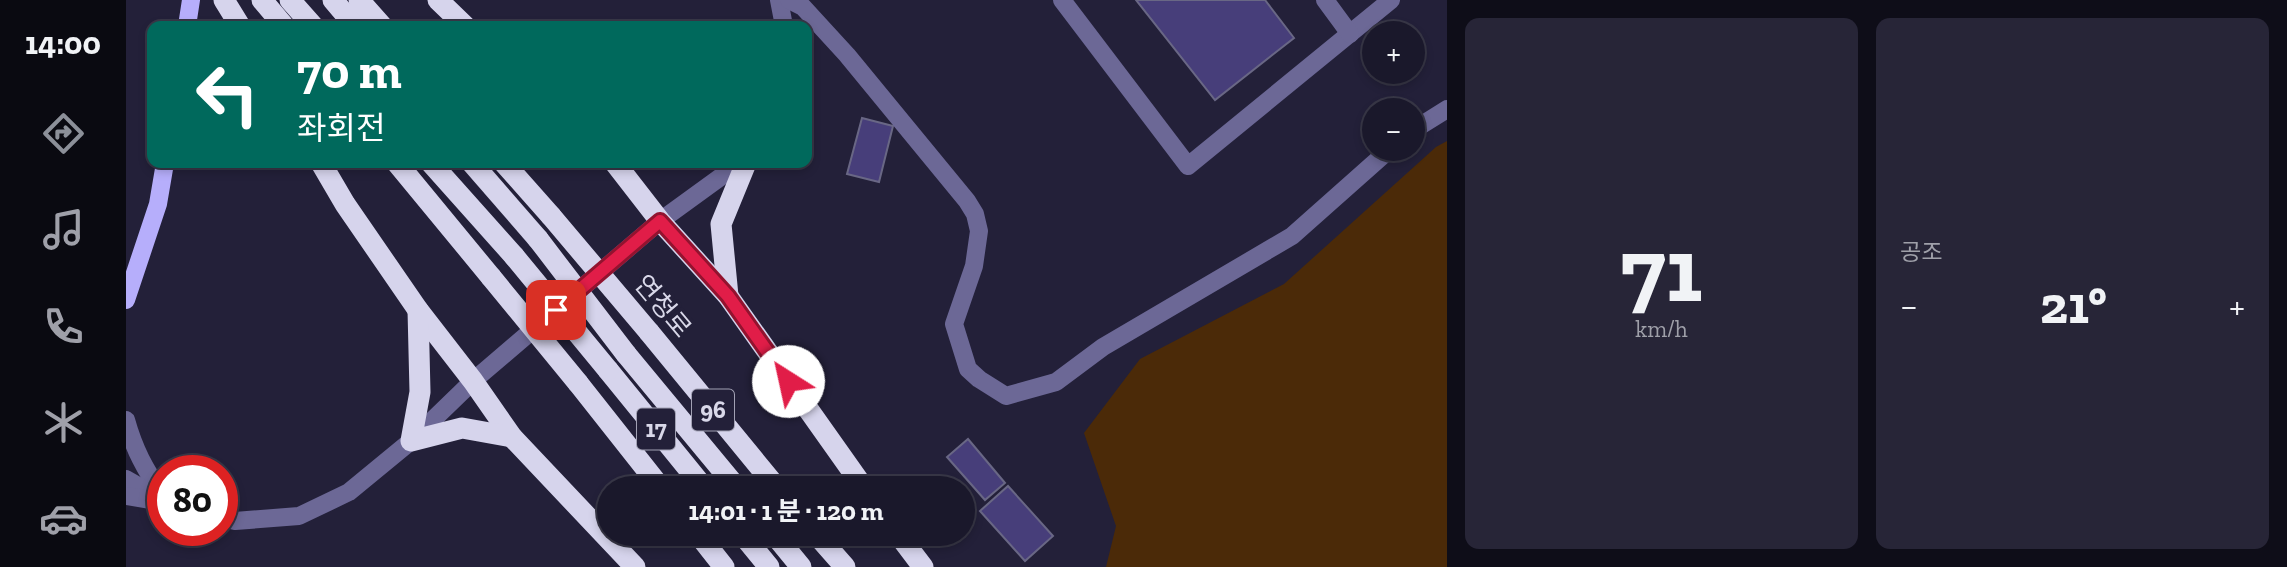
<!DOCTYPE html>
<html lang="ko">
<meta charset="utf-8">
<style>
:root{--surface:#1a182b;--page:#272537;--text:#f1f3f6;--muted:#9fa0a9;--line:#383747;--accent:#8c9099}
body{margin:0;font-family:"Zilla Slab","Noto Sans KR",serif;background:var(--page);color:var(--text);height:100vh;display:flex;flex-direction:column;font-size:26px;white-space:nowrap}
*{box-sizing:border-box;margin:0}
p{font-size:23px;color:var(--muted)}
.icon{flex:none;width:38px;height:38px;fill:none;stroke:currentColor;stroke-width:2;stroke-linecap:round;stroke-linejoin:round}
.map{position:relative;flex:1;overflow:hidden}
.sheet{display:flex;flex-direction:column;gap:18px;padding:18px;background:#0e0d18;width:840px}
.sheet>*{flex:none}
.banner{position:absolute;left:21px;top:21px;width:665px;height:147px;border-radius:14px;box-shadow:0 4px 10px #0003,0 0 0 2px var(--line);background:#00695c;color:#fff;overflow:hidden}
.controls{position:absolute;left:1236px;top:21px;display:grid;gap:14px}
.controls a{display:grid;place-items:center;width:63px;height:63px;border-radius:50%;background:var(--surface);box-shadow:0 4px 10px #0003,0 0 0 2px var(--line);font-size:35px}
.speed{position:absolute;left:21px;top:455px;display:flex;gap:14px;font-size:35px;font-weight:700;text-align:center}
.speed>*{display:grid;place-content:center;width:91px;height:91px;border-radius:50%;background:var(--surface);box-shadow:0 4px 10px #0003,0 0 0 2px var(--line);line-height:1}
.speed .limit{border:10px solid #d22;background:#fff;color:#111}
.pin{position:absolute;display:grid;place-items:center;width:60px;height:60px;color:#fff;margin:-30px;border-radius:14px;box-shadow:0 4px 10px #0006}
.me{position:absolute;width:77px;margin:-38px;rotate:325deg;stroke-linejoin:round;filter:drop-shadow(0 0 5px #0008)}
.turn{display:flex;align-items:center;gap:24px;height:147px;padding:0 35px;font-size:32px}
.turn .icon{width:91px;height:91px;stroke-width:2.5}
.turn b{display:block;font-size:49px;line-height:60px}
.big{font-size:52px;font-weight:700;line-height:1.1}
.sheet .card{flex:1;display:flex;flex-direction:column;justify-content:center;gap:10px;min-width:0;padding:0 24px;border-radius:14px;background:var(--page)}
.sheet .dial{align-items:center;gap:0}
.dial b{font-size:91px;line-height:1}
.heat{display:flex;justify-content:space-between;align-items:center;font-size:38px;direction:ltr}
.sheet .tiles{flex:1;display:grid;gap:18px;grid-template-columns:repeat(2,1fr)}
.trip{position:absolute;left:471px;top:476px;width:378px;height:70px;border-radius:35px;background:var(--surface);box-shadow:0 4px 10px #0003,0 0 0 2px var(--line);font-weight:700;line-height:70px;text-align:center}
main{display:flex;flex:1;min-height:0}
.dock{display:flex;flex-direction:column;width:126px;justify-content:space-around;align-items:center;background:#0a0a11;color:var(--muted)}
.dock .icon{width:49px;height:49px}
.dock .on{color:var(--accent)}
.dock b{font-size:32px;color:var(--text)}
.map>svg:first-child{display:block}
</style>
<main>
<nav class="dock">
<b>14:00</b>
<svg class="icon on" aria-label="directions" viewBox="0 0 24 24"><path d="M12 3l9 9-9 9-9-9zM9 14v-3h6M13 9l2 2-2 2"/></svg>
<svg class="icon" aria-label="music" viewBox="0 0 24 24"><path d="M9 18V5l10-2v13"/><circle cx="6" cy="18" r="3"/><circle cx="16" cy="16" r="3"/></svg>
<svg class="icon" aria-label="phone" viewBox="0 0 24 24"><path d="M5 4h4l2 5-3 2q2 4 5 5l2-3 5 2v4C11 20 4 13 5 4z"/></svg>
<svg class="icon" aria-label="climate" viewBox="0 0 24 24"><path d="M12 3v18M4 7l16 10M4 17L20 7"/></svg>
<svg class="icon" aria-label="car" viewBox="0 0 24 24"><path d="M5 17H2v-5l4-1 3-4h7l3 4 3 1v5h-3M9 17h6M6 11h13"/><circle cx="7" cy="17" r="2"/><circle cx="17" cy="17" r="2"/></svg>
</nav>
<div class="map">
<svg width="1321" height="567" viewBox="0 0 1321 567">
<rect width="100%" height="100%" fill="#232039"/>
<path fill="#4b2a08" d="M1321,141V567H980L990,526L958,433L1014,359L1158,284L1310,147Z"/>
<g fill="#473e7a" stroke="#696785" stroke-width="2">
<path d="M1010,0H1139L1168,38L1089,100Z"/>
<path d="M736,118L767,126L753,182L721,174Z"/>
<path d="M842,439L879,483L859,500L821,457Z"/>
<path d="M882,486L927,536L899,561L854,511Z"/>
</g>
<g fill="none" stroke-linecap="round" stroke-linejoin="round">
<g stroke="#6c6896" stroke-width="18">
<path d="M653,0L658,26"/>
<path d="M663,0L677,7L721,55L841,201L849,214L853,231L848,266L828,324L842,369L853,379L880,396L930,382L977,347L1166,236L1264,149"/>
<path d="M936,0L1062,166L1265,0"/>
<path d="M1199,0L1224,34"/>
<path d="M1286,131L1321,109"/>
<path d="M0,420C8,449 19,470 37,495"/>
<path d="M0,479L37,500"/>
<path d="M0,496L31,501"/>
<path d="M96,518L109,521L173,516L223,492L285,441L347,381L534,221L607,168L611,163"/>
</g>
<g stroke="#b6aefb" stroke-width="18">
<path d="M61,26L65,0"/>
<path d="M0,300L32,204L39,163"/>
</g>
<g stroke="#d6d4ec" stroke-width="21">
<path d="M98,0L114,26"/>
<path d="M136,0L158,26"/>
<path d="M164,0L187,26"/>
<path d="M207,0L229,26"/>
<path d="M233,0L256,26"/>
<path d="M312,0L339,26"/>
<path d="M195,163L219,204L292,310L347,381L386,437L509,567"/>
<path d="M271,163L365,277"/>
<path d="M305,163L388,256"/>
<path d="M346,163L412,239"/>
<path d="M378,163L425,216"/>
<path d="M489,163L534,221L602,296L738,488"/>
<path d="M602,296L595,224L620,163"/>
<path d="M292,310L294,392L285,441L336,428L386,437"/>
<path d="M523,332L651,488"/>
<path d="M500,354L611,488"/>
<path d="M482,370L578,488"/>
<path d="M452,383L535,488"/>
<path d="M572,534L598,567"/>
<path d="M616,534L643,567"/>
<path d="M648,534L675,567"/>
<path d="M690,534L719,567"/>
<path d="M772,534L797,567"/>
</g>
<g stroke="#d6d4ec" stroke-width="21">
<path d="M425,216L523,332"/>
<path d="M412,239L500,354"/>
<path d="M388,256L482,370"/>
<path d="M365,277L452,383"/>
</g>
</g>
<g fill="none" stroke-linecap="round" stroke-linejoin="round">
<defs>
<path id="route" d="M430,310L534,221L602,296L662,381"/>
</defs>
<use href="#route" stroke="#92132f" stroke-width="18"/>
<use href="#route" stroke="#e11d48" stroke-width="12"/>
</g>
<g text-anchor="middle" stroke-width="7" stroke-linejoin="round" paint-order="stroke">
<g fill="#232039" stroke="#a2a1b4" stroke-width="2">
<rect x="566" y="389.5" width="42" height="41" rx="5"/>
<rect x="511" y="408.5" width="38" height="41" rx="5"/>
</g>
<g font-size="24" font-weight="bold" fill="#d9d8e9">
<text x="587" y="418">96</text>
<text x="530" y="437">17</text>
</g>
<g font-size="26" fill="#d9d8e9" stroke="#232039">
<text transform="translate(537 306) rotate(50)" y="9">연청로</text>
</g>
</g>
</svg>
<div class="controls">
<a>+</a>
<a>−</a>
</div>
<div class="speed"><div class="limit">80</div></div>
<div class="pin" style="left:430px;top:310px;background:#d93025"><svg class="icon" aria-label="arrive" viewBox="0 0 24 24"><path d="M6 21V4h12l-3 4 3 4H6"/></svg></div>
<svg class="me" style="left:662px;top:381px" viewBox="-20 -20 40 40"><circle r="19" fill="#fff"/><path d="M0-13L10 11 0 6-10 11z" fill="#e11d48"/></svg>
<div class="trip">14:01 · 1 분 · 120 m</div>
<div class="banner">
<div class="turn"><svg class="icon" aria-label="left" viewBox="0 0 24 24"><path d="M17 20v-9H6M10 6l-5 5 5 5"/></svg><div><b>70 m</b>좌회전</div></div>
</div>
</div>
<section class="sheet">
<div class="tiles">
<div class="card dial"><b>71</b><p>km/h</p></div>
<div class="card"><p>공조</p>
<div class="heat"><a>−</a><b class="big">21°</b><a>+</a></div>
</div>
</div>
</section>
</main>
